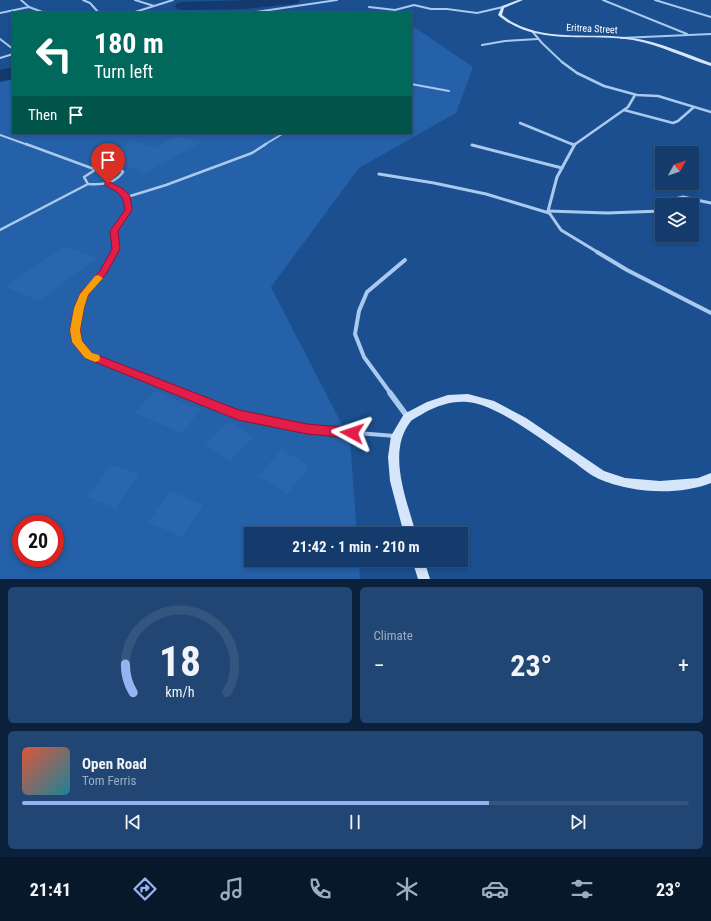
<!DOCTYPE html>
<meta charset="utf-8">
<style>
:root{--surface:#143b6b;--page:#214673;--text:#f1f3f6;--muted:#9dadc1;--line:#33557e;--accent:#95b2f1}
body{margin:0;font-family:"Roboto Condensed",sans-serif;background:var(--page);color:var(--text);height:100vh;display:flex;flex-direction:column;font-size:15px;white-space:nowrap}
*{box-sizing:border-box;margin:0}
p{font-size:13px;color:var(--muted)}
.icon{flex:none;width:22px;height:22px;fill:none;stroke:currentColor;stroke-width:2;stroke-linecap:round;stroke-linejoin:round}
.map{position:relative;height:579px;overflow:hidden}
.panel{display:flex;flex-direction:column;gap:8px;padding:8px;background:#0b203b;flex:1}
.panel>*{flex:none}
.top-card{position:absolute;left:12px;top:12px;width:400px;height:122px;border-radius:0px;box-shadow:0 2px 6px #0003,0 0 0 1px var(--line);background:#00695c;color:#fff;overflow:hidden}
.needle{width:26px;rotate:50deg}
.fabs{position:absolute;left:655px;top:146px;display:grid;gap:8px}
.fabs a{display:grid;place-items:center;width:44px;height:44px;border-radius:0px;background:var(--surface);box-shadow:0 2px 6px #0003,0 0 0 1px var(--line);font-size:20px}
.speed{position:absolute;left:12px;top:515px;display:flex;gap:8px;font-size:20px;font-weight:700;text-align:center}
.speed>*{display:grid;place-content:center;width:52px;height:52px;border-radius:50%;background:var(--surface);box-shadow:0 2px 6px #0003,0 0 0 1px var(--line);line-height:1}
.speed .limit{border:6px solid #d22;background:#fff;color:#111}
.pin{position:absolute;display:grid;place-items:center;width:34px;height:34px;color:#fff;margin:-41px -17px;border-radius:50% 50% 50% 0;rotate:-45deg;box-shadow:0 0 4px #0007}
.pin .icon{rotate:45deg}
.me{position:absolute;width:44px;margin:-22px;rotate:275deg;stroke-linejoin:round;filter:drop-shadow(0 0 3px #0008)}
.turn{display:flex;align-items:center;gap:14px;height:84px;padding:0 16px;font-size:18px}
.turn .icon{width:52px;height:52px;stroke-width:2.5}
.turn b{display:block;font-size:28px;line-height:34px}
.then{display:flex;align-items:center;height:38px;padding:0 16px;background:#0003;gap:8px;font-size:15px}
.big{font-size:30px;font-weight:700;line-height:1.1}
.panel .tile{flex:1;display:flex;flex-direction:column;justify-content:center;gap:6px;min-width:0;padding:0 14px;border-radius:6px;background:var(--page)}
.panel .dial{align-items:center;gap:0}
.dial svg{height:104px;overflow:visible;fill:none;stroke:var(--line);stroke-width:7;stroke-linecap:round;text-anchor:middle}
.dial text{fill:var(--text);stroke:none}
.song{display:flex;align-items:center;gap:12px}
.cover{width:48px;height:48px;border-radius:6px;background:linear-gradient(135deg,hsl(10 70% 55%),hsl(190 70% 35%))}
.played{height:4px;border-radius:2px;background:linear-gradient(90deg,var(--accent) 70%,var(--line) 70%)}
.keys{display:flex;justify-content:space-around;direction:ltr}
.heat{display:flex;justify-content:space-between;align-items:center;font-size:22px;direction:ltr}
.panel .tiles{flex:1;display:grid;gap:8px;grid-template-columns:1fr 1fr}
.tile:last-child{grid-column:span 2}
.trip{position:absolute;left:244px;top:527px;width:224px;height:40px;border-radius:0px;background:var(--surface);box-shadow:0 2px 6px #0003,0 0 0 1px var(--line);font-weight:700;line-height:40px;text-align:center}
.tab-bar{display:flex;height:64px;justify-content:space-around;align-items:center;background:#08182b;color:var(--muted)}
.tab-bar .icon{width:28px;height:28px}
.tab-bar .on{color:var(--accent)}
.tab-bar b{font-size:18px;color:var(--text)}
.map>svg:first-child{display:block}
</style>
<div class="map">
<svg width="711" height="579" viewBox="0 0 711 579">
<rect width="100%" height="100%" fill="#1b4f8f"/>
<path fill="#2461a8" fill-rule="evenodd" d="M411,25L473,67L456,113L359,168L271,287L350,440L357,534H251V560H359L360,579H0V79L13,76V133H411ZM21,524H55V558H21Z"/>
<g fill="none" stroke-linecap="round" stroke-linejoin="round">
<g fill="#123a6d" fill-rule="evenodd">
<path d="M252,0H300L298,3L293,4L245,9L182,10L177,9L175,6L177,3L182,2Z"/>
<path d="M13,67V79L0,82V70Z"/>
</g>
</g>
<g fill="#2a66ad">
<path d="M178,136L200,143L145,173L103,156L134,141L154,148Z"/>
<path d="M65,246L97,258L39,301L5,287Z"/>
<path d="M155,391L201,409L182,433L135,413Z"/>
<path d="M229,421L254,437L230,461L205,444Z"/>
<path d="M281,449L309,466L288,494L259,476Z"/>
<path d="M111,465L139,474L116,508L87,497Z"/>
<path d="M170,491L203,505L182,537L148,522Z"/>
</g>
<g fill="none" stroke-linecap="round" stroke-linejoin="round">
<g stroke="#a9c9ee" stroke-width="2">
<path d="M411,84L449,91"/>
<path d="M0,135L28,145"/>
<path d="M264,145L284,133"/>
</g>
<g stroke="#a9c9ee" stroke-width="2.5">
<path d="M26,144L94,169"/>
<path d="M109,166L119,168L123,172C114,184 102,185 88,184L84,177L98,168Z"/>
<path d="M108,184C122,192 126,194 129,210L114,231L116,249L114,253"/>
<path d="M127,197L166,185L252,153L266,144"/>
<path d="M0,230L88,184"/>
</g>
<path stroke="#a9c9ee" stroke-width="3" d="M114,252L103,272L84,294L79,308L75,329L77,342L89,356L185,394"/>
<path stroke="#a9c9ee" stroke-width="4" d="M183,393L238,415L307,429L395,436"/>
<g stroke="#a9c9ee" stroke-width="2">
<path d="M21,0L29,7L45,13"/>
<path d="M83,0L90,3L99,13"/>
<path d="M603,0L687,34"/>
<path d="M655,0L711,17"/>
<path d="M154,6L173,0"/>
<path d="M369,7L395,10L414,5L431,9H447L477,13L503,7"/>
<path d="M0,13L29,7"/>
<path d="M132,13L154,6L135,0"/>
<path d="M201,13H203"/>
<path d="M249,13L337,0"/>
<path d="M532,31L542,43L563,63"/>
<path d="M621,38L711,34"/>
<path d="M0,39L13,49"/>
<path d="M482,45L505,41L538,39"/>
<path d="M0,58L13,54"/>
</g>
<g stroke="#a9c9ee" stroke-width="2.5">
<path d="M562,62L577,73L604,86L637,95L658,96L711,112"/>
<path d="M624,110L673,123L678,121L694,107"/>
<path d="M520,123L574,145"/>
<path d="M574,145L628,107L635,95"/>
</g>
<g stroke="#a9c9ee" stroke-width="3">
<path d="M572,144L574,145"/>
<path d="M575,144L557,177L548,211L561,230L599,253"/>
<path d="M472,145L562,168"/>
<path d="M379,174L434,183L486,194L549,213"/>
<path d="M674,205L675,199L683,197L711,203"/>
<path d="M548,211L607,213L662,211"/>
</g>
<g stroke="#a9c9ee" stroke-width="4">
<path d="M597,252L627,270L711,313"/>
<path d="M391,394L364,357L355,334L359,311L367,292L405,260"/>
</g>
<path stroke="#a9c9ee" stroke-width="5.5" d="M390,393L407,416"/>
<g fill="#d6e6fa" fill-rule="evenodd">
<path d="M518,0H523L504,8L502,15C506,18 510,21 514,23C550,42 594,32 632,38C660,42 686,54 711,63V66C685,58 660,45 633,40C589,33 535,47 498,15L502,6Z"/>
<path d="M468,394L494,401L526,418L604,471L625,478L660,481L698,478L711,473V483C678,496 631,493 599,479C590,475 582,468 574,462C549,445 496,403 467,402C451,401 437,406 424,413C420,416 414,418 411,421C386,452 407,500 416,534H404L390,481L388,457L391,436L404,414L427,402L448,395Z"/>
<path d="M412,560H424L430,579H418Z"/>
</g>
</g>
<path fill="#e11d48" stroke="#92132f" d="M108,181L123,189L130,196L132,210L118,231L120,249L106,274L88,295L84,308L80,330L82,341L92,353L239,410L307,424L352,428L356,429L358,433L356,436L352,438L307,434L238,420L85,358L72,342L70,330L74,308L81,292L100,271L112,249L110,231L125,210C123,194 119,193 105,185V182Z"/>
<path fill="#f59e0b" d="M98,275L103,278L88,295L84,308L80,330L82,341L92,353L99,355L100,358L99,361L95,362L85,358L72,342L70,330L74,308L80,294L95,276Z"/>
<g text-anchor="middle" stroke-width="4" stroke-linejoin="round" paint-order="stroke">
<g font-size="10" fill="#fff" stroke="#1b4f8f">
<text transform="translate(592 28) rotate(3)" y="4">Eritrea Street</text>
</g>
</g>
</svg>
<div class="fabs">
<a><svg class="needle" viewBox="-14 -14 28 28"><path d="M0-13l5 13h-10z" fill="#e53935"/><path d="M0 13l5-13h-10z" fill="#9dadc1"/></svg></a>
<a><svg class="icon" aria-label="layers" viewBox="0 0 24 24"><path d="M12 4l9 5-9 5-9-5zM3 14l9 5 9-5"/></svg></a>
</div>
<div class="speed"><div class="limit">20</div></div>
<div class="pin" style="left:108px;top:184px;background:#d93025"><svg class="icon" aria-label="arrive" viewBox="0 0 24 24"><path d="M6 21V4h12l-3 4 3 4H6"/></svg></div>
<svg class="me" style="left:352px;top:433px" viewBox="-20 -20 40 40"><path d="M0-17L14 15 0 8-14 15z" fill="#e11d48" stroke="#fff" stroke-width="4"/></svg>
<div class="trip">21:42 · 1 min · 210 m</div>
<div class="top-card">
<div class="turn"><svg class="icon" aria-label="left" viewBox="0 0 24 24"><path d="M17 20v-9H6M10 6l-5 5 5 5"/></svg><div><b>180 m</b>Turn left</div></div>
<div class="then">Then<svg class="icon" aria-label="arrive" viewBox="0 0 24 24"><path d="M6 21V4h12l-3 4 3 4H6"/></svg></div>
</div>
</div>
<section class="panel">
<div class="tiles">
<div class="tile dial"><svg viewBox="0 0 100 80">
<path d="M14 69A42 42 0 1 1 86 69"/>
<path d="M14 69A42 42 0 0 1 8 47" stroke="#95b2f1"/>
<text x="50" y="56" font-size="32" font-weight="700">18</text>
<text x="50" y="72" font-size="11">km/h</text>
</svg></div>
<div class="tile"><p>Climate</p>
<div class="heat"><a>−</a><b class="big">23°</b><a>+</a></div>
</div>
<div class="tile">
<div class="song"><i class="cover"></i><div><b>Open Road</b><p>Tom Ferris</p></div></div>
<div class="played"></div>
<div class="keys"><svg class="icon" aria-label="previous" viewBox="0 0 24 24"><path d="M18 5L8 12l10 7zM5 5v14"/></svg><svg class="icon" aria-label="pause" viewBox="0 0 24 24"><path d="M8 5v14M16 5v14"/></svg><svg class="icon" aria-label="next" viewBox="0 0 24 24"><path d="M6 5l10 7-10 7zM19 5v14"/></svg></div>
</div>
</div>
</section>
<nav class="tab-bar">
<b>21:41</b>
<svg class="icon on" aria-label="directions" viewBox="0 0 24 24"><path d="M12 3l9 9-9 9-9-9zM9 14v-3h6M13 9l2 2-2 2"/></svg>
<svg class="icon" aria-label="music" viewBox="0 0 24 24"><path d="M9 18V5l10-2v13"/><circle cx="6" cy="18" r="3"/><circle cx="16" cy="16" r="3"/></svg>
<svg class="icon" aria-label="phone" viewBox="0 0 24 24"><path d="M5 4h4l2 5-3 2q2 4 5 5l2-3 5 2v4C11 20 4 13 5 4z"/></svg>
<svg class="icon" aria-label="climate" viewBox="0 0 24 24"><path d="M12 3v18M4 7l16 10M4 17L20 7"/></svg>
<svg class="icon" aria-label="car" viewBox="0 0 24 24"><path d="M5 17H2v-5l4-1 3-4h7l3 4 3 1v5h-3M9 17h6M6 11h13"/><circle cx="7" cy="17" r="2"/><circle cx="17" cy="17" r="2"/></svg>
<svg class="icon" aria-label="filters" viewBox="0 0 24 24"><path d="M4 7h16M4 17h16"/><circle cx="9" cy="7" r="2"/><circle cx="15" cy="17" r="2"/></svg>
<b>23°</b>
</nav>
